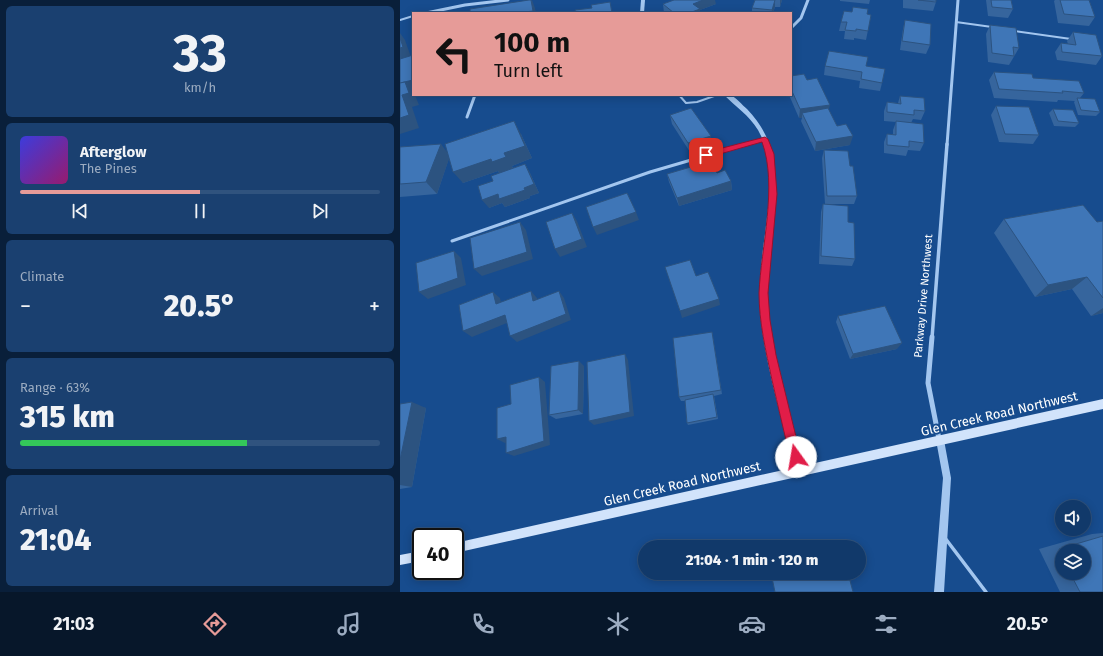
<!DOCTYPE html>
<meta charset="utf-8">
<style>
:root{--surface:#11396a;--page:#1a4070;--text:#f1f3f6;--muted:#9cacc1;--line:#30537e;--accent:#e69b98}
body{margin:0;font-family:"Fira Sans",sans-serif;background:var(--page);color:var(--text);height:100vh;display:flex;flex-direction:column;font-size:15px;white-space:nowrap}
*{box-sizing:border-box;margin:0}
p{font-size:13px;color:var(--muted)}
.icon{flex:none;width:22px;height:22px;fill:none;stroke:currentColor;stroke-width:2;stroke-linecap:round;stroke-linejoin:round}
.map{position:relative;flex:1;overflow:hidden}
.drawer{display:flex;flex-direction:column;gap:6px;padding:6px;background:#091f3a;width:400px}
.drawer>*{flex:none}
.hud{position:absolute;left:12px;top:12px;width:380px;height:84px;border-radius:0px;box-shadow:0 2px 10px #0003,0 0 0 1px var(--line);background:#e69b98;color:#111;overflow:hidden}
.tools{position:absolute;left:655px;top:500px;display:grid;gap:8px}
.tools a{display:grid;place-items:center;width:36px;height:36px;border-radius:50%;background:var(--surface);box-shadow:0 2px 10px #0003,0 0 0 1px var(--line);font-size:20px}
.speed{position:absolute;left:12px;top:528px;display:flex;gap:8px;font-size:20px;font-weight:700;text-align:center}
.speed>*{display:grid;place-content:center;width:52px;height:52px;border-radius:50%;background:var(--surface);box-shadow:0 2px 10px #0003,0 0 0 1px var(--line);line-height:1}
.speed .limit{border:2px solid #111;border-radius:6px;background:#fff;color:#111}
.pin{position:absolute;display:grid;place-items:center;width:34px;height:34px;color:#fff;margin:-17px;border-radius:8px;box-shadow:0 2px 6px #0006}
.me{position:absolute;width:44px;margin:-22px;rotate:347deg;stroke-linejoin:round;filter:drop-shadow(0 0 3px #0008)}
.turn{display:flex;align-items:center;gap:14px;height:84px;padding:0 16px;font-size:18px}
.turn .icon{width:52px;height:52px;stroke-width:2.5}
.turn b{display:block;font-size:28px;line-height:34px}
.big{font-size:30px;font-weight:800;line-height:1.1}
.drawer .card{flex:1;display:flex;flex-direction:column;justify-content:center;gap:6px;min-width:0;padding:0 14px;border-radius:6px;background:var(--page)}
.drawer .dial{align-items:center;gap:0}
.dial b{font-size:52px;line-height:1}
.song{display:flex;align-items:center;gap:12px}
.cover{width:48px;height:48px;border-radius:6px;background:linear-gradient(135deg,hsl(240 70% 55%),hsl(320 70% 35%))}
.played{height:4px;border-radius:2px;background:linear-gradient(90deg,var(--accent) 50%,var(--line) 50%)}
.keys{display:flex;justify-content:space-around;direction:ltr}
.heat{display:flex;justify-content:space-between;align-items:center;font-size:22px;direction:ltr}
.charge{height:6px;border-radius:3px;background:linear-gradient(90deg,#34c759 63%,var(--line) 0)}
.trip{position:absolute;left:238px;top:540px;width:228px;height:40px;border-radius:20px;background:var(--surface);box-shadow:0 2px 10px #0003,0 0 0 1px var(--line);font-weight:800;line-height:40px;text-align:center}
.menu{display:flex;height:64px;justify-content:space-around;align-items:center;background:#07172a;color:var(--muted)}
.menu .icon{width:28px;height:28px}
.menu .on{color:var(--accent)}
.menu b{font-size:18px;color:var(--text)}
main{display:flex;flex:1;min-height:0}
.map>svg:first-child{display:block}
</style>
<main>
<section class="drawer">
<div class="card dial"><b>33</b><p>km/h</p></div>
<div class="card">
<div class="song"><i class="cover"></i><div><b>Afterglow</b><p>The Pines</p></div></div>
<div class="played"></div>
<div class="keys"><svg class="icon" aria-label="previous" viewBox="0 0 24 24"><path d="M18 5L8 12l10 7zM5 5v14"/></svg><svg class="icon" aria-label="pause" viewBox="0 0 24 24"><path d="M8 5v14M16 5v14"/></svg><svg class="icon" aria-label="next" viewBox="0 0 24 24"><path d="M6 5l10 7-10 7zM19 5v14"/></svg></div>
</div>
<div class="card"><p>Climate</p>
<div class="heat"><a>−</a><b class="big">20.5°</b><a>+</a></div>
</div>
<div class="card"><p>Range · 63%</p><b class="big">315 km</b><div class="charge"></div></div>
<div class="card"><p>Arrival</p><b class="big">21:04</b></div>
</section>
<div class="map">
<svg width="703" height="592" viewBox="0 0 703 592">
<rect width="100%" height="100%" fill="#174c8e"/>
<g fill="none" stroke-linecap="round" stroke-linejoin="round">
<g stroke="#a3c6ef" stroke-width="2">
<path d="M0,20L13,16"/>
<path d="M556,22L592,27"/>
<path d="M614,31L671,39"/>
<path d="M279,95L286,103L297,102L317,95"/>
<path d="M342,145L365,139"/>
</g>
<path stroke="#a3c6ef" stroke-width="3" d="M52,241L250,172L346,144"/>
<path stroke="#a3c6ef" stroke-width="3.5" d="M545,538L586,592"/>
<g stroke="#a3c6ef" stroke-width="3">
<path d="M26,13L65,5L108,0"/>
<path d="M391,28L401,18L408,0"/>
<path d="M67,117L75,95"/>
<path d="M547,145L558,0"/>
</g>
<path stroke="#a3c6ef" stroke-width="3.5" d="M532,338L547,144"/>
<path stroke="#a3c6ef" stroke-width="5" d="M532,337L528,383L539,439"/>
<g fill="#a3c6ef" fill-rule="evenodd">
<path d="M241,0H245L244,13H240Z"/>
<path d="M324,95C325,95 330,95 330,95C336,97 342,105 347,109C383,146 376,187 371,234C368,263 365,293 369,322C375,373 391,422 403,472L402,475L399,476L396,475L395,472C383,422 367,372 361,321C358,292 361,262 365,234C369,199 376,161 358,130C349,115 336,107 324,95Z"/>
<path d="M540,436L543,437L544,440L551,478L544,592H534L543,478L536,440L537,437Z"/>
</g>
<g fill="#d1e3fb" fill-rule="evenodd">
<path d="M703,399V409L55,553V543Z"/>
<path d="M21,551V561L0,565V555Z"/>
</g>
</g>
<g fill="#36659d" fill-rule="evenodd">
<path d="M355,0H382L380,7H375L373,13H352V8Z"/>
<path d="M440,0H470L469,4L440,1Z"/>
<path d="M503,0H536V2L533,11L503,8Z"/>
<path d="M586,0H611L613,9L608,18L588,16Z"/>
<path d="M655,0H689L695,17L689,26L658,23L654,1Z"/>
<path d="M263,4H316L300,10V13H264Z"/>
<path d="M467,14L471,15L466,40L454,38V40L444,39L445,31H439L441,22Z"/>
<path d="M505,20L530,45L526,54L500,50L503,29Z"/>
<path d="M590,25L619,48L609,65L588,62L586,34Z"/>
<path d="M673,32L702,56L696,65L657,60L655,52L661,43L668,44L667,41Z"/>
<path d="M425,66H466L482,83L480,91L459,88L460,81L424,75Z"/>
<path d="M594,72L633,78L684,93L680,98L700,112L696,116L678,115L674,102L675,101L658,100L657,102L594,98L589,80Z"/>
<path d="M391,76L407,80L429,111L437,126L450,145L415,151L401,121L402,118H399L389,95H391Z"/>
<path d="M500,96L525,111L521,120L513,119L511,123L524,143L520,151L508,150L506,156L484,153V142L487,134H493V130L496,122L484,121V111L487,102L498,103Z"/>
<path d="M596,106L639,135L633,144L599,142L591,115Z"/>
<path d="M653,109L679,123L675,127L654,126L649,113Z"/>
<path d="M270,115L311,144L290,152L272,124Z"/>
<path d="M121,134L132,158L112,166L113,168L125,164L130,173L139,193L130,196V198L105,207L102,203L89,208L93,181L99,173L98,171L63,183L49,158L37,194L0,197V147L47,152Z"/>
<path d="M424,150L450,166L457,196L454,204H425L422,158Z"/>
<path d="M317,173L331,181L332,190L279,206L269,182L267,174Z"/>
<path d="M423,204L448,222L455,259L452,266L419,264L421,212Z"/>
<path d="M604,219L697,222L703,221V313L691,316L672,289L635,297L594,233Z"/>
<path d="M438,316L497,349L450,359L436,322Z"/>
<path d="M312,332L322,394L314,396L318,419L288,425L287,423L285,401H281L279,397Z"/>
<path d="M184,366L183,414L156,419L149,415Z"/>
<path d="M0,404L26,408L12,487L0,489Z"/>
<path d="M703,533V592H660L639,549L692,534ZM662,551L684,573H662Z"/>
</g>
<g fill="#2c5380">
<path d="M132,0L135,8L136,13H117Z"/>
<path d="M303,0H315L316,4L300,10V13H289L293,4Z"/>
<path d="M375,0V7L373,13H372V10Z"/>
<path d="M380,0H382L380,7Z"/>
<path d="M0,33L5,40L12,60L0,63Z"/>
<path d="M13,80V90L12,91L13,92V95H15L19,105L12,107L19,128L0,134V84Z"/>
<path d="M430,105L428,114L402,113V118H399L400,109Z"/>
<path d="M114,121L121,134L132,158L112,166L113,169L100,174L98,171L63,183L53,172L104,153Z"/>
<path d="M311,136V144L290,152L288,143Z"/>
<path d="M453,136L450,145L415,151L416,142Z"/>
<path d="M41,144L50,156L37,194L26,182Z"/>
<path d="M125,164L130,173L139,193L130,196V198L105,207L102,203L89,208L82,200L98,194L124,188Z"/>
<path d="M331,181L332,190L279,206L277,198Z"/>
<path d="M236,212L239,220L197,235L193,227Z"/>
<path d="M172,213L177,221L187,247L160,257L155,249Z"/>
<path d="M120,222L126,230L133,259L82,276L74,269Z"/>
<path d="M54,251L61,258L66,285L28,299L19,292Z"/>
<path d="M687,277L672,289L635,297L648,285Z"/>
<path d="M131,291L137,298L139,308L133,301Z"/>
<path d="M159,291L164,298L171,320L117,342L110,336Z"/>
<path d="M93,292L100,298L103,311L96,304Z"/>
<path d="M319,299L320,305L282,318L280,311Z"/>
<path d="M703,308V313L691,316Z"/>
<path d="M105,315L112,321L72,337L63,331Z"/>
<path d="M502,343L497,349L450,359L453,354Z"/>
<path d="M225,354L228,360L234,416L194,425L189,421Z"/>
<path d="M179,361L184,366L183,414L178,410Z"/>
<path d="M139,377L145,382L150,445L114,456L106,453Z"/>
<path d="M12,402L26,408L12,487L0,485V460Z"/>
<path d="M106,437L114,440L105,443L97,439Z"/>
</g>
<g fill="#3f76b7" stroke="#2c5380">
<path d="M129,0H131L133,11L117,13H70V9Z"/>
<path d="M274,0H303L293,4L300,9L289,13H274L263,4Z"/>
<path d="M355,0H375L372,10L352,8Z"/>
<path d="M518,0H536V2Z"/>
<path d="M591,0H611L613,9L592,7Z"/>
<path d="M660,0H689L695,17L664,14Z"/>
<path d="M210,2L212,13H176L175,10L192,8L191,5Z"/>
<path d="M453,7L468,9L467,14L471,15L468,31L456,29V31L445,30L447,22H441L444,11L452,12Z"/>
<path d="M505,20L531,24L530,45L502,41Z"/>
<path d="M590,25L616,28L619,48L613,47L614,56L592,53Z"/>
<path d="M673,32L696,35L702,56L662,52L661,43L676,45Z"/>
<path d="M0,38L3,47L0,48Z"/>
<path d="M429,51L468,57L466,66L485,69L482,83L461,79L462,72L425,66Z"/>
<path d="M13,55V80L0,83V59Z"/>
<path d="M594,72L632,74L633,78L679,81L684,93L662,91L663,93L599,89Z"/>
<path d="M404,74L407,80L417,78L430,105L400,109L391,89V76Z"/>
<path d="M5,82L9,93L2,95L9,115L0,118V83Z"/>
<path d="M500,96L524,98L525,111L514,110V115L487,112V102L501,104Z"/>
<path d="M677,98L695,99L700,112L681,110Z"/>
<path d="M596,106L629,107L639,135L605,134Z"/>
<path d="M291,108L311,136L288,143L270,115Z"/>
<path d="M428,108L437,126L446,124L453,136L416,142L402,113Z"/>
<path d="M653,109L673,110L679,123L658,121Z"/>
<path d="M114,121L125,146L104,153L106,157L92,162L91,159L53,172L45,144Z"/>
<path d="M496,121L523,124L524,143L509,141V147L487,145V134L496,135Z"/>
<path d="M41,144L26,182L0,184V147Z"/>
<path d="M424,150L448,151L450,166H453L457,196H427Z"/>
<path d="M311,161L317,173L325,170L331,181L277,198L267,174Z"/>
<path d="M125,164L134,184L124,188L125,190L99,199L98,194L82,200L78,186L93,181L91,176Z"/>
<path d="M227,193L236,212L193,227L186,207Z"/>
<path d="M423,204L448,206V222L454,223L455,259L421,256Z"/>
<path d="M683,205L697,222L703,221V298L687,277L648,285L604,219Z"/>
<path d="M172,213L182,239L155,249L146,222Z"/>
<path d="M120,222L127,252L74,269L70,238Z"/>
<path d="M54,251L58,278L19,292L16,263Z"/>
<path d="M290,260L296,276L308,272L319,299L280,311L265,267Z"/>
<path d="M131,291L133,301L159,291L166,314L110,336L105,315L63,331L59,305L93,292L96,304Z"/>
<path d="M485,306L502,343L453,354L438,316Z"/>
<path d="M312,332L321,390L279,397L273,338Z"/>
<path d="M225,354L230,412L189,421L187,362Z"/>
<path d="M179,361L178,410L149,415L151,366Z"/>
<path d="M139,377L144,441L106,453V437L97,439V408L111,404L110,385Z"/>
<path d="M313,394L317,417L287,423L285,400Z"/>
<path d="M12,402L0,460V404Z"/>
<path d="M703,536V592H680L670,573H684V551H662V556L659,549Z"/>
<path d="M371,573H448L453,592H375Z"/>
</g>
<path fill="#e11d48" stroke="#92132f" d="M365,137L368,139L374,154L377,194L368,293L370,320L376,355L401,457L400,461L396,463L392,461L390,457C384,432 378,406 372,380C366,352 359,322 359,293C361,247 378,186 362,142L306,158L302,155L303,153Z"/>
<g text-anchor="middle" stroke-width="4" stroke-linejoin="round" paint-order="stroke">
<g font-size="11" fill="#fff" stroke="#174c8e">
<text transform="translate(523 296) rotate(-85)" y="4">Parkway Drive Northwest</text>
</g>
<g font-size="13" fill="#fff" stroke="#174c8e">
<text transform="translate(599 413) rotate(-13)" y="5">Glen Creek Road Northwest</text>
<text transform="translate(282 483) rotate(-13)" y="5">Glen Creek Road Northwest</text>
</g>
</g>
</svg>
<div class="tools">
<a><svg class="icon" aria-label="sound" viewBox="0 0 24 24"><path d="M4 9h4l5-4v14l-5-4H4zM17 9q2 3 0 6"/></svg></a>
<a><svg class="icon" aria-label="layers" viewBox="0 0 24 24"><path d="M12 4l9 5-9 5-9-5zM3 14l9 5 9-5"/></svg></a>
</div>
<div class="speed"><div class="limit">40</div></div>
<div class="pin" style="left:306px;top:155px;background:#d93025"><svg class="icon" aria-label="arrive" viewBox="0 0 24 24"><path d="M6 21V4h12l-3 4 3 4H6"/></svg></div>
<svg class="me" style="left:396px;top:457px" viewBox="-20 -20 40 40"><circle r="19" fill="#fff"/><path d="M0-13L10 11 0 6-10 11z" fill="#e11d48"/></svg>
<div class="trip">21:04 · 1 min · 120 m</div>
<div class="hud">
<div class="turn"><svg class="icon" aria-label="left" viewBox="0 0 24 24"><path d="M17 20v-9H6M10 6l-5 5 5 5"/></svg><div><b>100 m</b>Turn left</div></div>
</div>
</div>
</main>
<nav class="menu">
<b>21:03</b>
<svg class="icon on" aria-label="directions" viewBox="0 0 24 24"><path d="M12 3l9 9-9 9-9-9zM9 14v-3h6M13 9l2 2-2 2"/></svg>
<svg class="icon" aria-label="music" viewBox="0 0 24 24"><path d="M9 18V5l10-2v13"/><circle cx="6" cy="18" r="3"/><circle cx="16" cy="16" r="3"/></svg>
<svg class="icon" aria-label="phone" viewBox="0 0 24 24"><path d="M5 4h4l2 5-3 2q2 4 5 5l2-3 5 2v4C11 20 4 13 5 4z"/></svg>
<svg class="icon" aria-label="climate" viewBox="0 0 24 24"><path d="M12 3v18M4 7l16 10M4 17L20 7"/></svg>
<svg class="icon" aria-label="car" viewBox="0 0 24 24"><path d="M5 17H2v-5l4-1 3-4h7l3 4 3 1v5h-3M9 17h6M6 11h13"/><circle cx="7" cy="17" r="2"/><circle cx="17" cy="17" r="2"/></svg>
<svg class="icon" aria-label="filters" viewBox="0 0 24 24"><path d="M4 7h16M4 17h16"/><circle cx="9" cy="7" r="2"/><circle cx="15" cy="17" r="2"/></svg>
<b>20.5°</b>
</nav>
